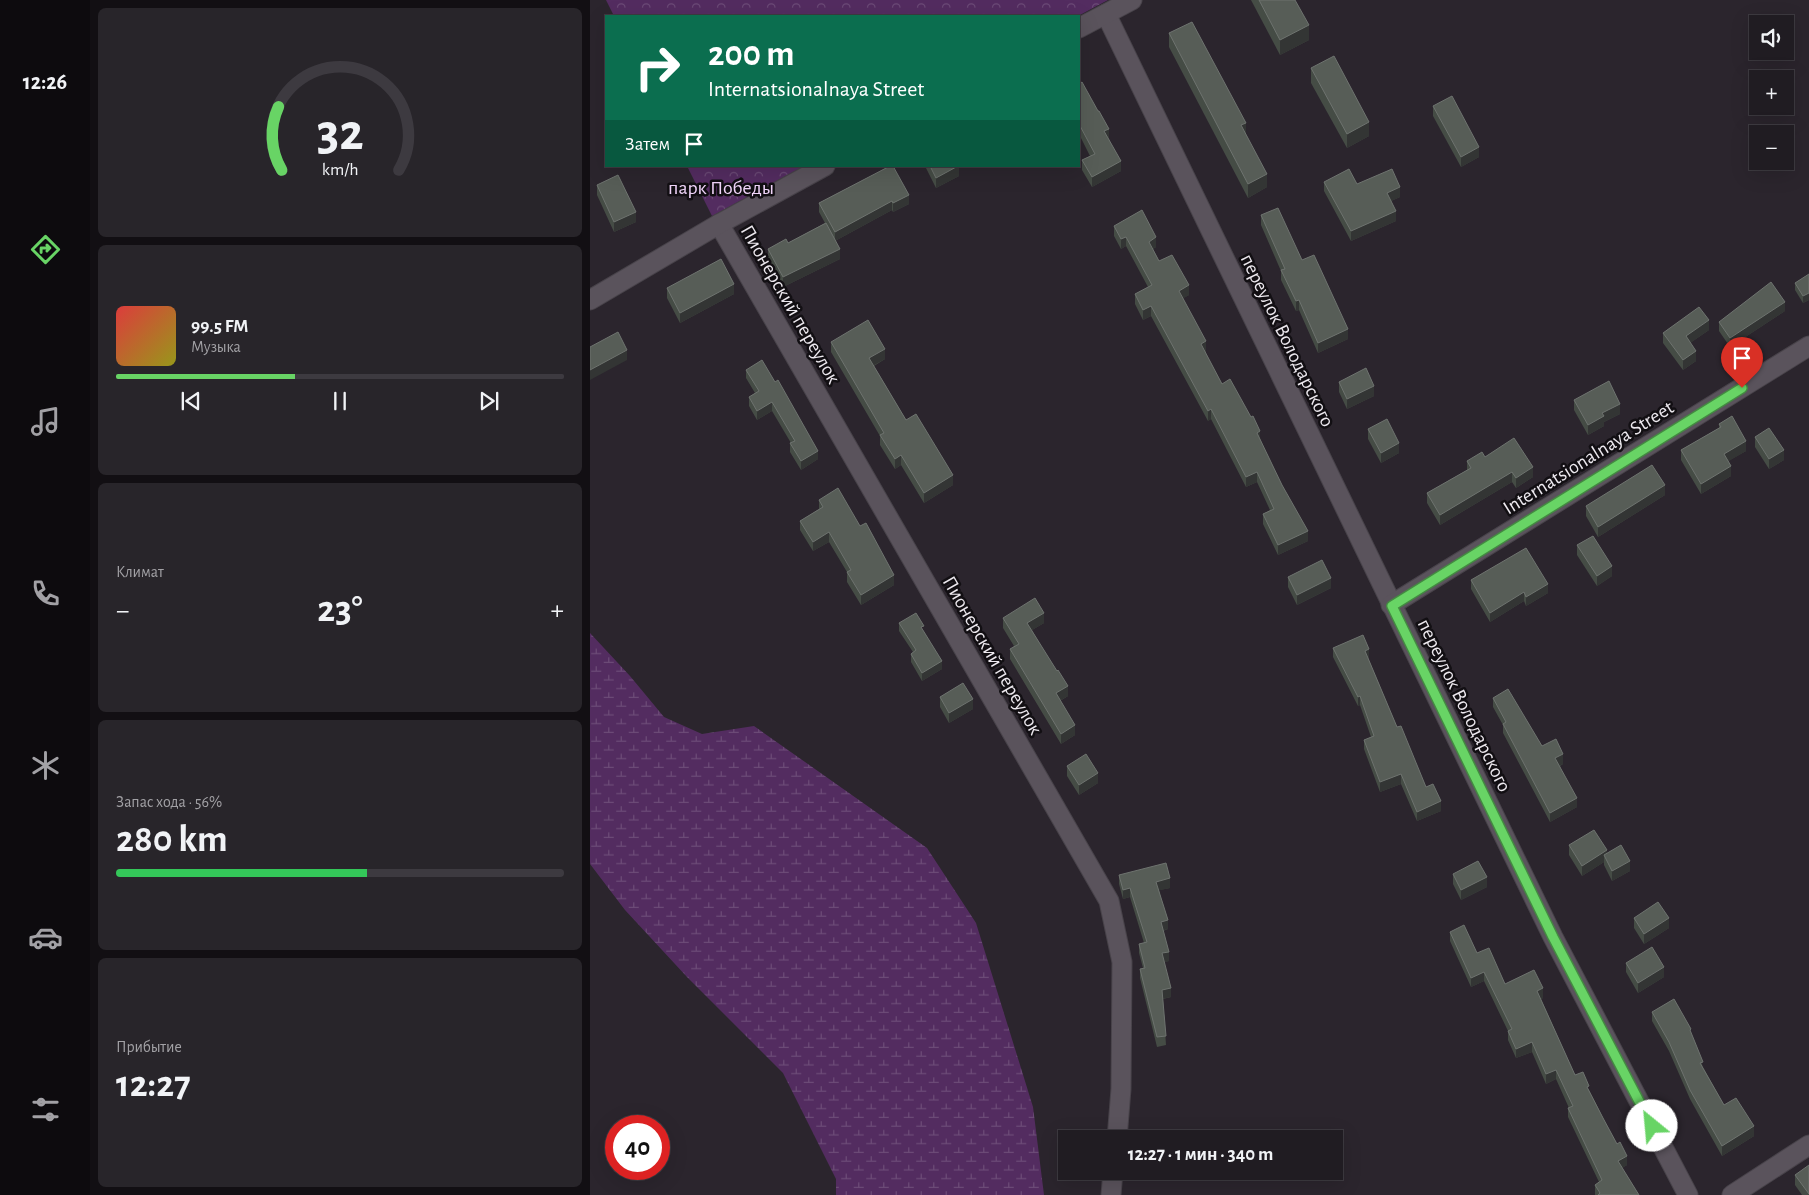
<!DOCTYPE html>
<html lang="ru">
<meta charset="utf-8">
<style>
:root{--surface:#201c22;--page:#28252a;--text:#f1f3f6;--muted:#a2a1a5;--line:#3d3a40;--accent:#68d465}
body{margin:0;font-family:"Alegreya Sans",sans-serif;background:var(--page);color:var(--text);height:100vh;display:flex;flex-direction:column;font-size:19px;white-space:nowrap}
*{box-sizing:border-box;margin:0}
p{font-size:16px;color:var(--muted)}
.icon{flex:none;width:28px;height:28px;fill:none;stroke:currentColor;stroke-width:2;stroke-linecap:round;stroke-linejoin:round}
.map{position:relative;flex:1;overflow:hidden}
.drawer{display:flex;flex-direction:column;gap:8px;padding:8px;background:#120f13;width:500px}
.drawer>*{flex:none}
.banner{position:absolute;left:15px;top:15px;width:475px;height:152px;border-radius:0px;box-shadow:0 5px 20px #0002,0 0 0 1px var(--line);background:#0b6e4f;color:#fff;overflow:hidden}
.tools{position:absolute;left:1159px;top:15px;display:grid;gap:10px}
.tools a{display:grid;place-items:center;width:45px;height:45px;border-radius:0px;background:var(--surface);box-shadow:0 5px 20px #0002,0 0 0 1px var(--line);font-size:25px}
.speed{position:absolute;left:15px;top:1115px;display:flex;gap:10px;font-size:25px;font-weight:700;text-align:center}
.speed>*{display:grid;place-content:center;width:65px;height:65px;border-radius:50%;background:var(--surface);box-shadow:0 5px 20px #0002,0 0 0 1px var(--line);line-height:1}
.speed .limit{border:8px solid #d22;background:#fff;color:#111}
.pin{position:absolute;display:grid;place-items:center;width:42px;height:42px;color:#fff;margin:-51px -21px;border-radius:50% 50% 50% 0;rotate:-45deg;box-shadow:0 0 5px #0007}
.pin .icon{rotate:45deg}
.me{position:absolute;width:55px;margin:-28px;rotate:332deg;stroke-linejoin:round;filter:drop-shadow(0 0 4px #0008)}
.turn{display:flex;align-items:center;gap:18px;height:105px;padding:0 20px;font-size:22px}
.turn .icon{width:65px;height:65px;stroke-width:2.5}
.turn b{display:block;font-size:35px;line-height:42px}
.then{display:flex;align-items:center;height:48px;padding:0 20px;background:#0003;gap:10px;font-size:19px}
.big{font-size:38px;font-weight:700;line-height:1.1}
.drawer .widget{flex:1;display:flex;flex-direction:column;justify-content:center;gap:8px;min-width:0;padding:0 18px;border-radius:8px;background:var(--page)}
.drawer .dial{align-items:center;gap:0}
.dial svg{height:130px;overflow:visible;fill:none;stroke:var(--line);stroke-width:7;stroke-linecap:round;text-anchor:middle}
.dial text{fill:var(--text);stroke:none}
.song{display:flex;align-items:center;gap:15px}
.cover{width:60px;height:60px;border-radius:8px;background:linear-gradient(135deg,hsl(0 70% 55%),hsl(60 70% 35%))}
.played{height:5px;border-radius:2px;background:linear-gradient(90deg,var(--accent) 40%,var(--line) 40%)}
.keys{display:flex;justify-content:space-around;direction:ltr}
.heat{display:flex;justify-content:space-between;align-items:center;font-size:28px;direction:ltr}
.charge{height:8px;border-radius:4px;background:linear-gradient(90deg,#34c759 56%,var(--line) 0)}
.trip{position:absolute;left:468px;top:1130px;width:285px;height:50px;border-radius:0px;background:var(--surface);box-shadow:0 5px 20px #0002,0 0 0 1px var(--line);font-weight:700;line-height:50px;text-align:center}
main{display:flex;flex:1;min-height:0}
.menu{display:flex;flex-direction:column;width:90px;justify-content:space-around;align-items:center;background:#0d0b0e;color:var(--muted)}
.menu .icon{width:35px;height:35px}
.menu .current{color:var(--accent)}
.menu b{font-size:22px;color:var(--text)}
.map>svg:first-child{display:block}
</style>
<main>
<nav class="menu">
<b>12:26</b>
<svg class="icon current" aria-label="directions" viewBox="0 0 24 24"><path d="M12 3l9 9-9 9-9-9zM9 14v-3h6M13 9l2 2-2 2"/></svg>
<svg class="icon" aria-label="music" viewBox="0 0 24 24"><path d="M9 18V5l10-2v13"/><circle cx="6" cy="18" r="3"/><circle cx="16" cy="16" r="3"/></svg>
<svg class="icon" aria-label="phone" viewBox="0 0 24 24"><path d="M5 4h4l2 5-3 2q2 4 5 5l2-3 5 2v4C11 20 4 13 5 4z"/></svg>
<svg class="icon" aria-label="climate" viewBox="0 0 24 24"><path d="M12 3v18M4 7l16 10M4 17L20 7"/></svg>
<svg class="icon" aria-label="car" viewBox="0 0 24 24"><path d="M5 17H2v-5l4-1 3-4h7l3 4 3 1v5h-3M9 17h6M6 11h13"/><circle cx="7" cy="17" r="2"/><circle cx="17" cy="17" r="2"/></svg>
<svg class="icon" aria-label="filters" viewBox="0 0 24 24"><path d="M4 7h16M4 17h16"/><circle cx="9" cy="7" r="2"/><circle cx="15" cy="17" r="2"/></svg>
</nav>
<section class="drawer">
<div class="widget dial"><svg viewBox="0 0 100 80">
<path d="M14 69A42 42 0 1 1 86 69"/>
<path d="M14 69A42 42 0 0 1 12 30" stroke="#68d465"/>
<text x="50" y="56" font-size="32" font-weight="700">32</text>
<text x="50" y="72" font-size="11">km/h</text>
</svg></div>
<div class="widget">
<div class="song"><i class="cover"></i><div><b>99.5 FM</b><p>Музыка</p></div></div>
<div class="played"></div>
<div class="keys"><svg class="icon" aria-label="previous" viewBox="0 0 24 24"><path d="M18 5L8 12l10 7zM5 5v14"/></svg><svg class="icon" aria-label="pause" viewBox="0 0 24 24"><path d="M8 5v14M16 5v14"/></svg><svg class="icon" aria-label="next" viewBox="0 0 24 24"><path d="M6 5l10 7-10 7zM19 5v14"/></svg></div>
</div>
<div class="widget"><p>Климат</p>
<div class="heat"><a>−</a><b class="big">23°</b><a>+</a></div>
</div>
<div class="widget"><p>Запас хода · 56%</p><b class="big">280 km</b><div class="charge"></div></div>
<div class="widget"><p>Прибытие</p><b class="big">12:27</b></div>
</section>
<div class="map">
<svg width="1219" height="1195" viewBox="0 0 1219 1195">
<defs>
<pattern id="wetland-marsh" width="20" height="14" patternUnits="userSpaceOnUse" patternTransform="scale(1.25)"><rect width="20" height="14" fill="#532c60"/><path d="M1 5h8M5 5V1M11 12h8M15 12V8" fill="none" stroke="#6c4b77"/></pattern>
<pattern id="park-crowns" width="20" height="18" patternUnits="userSpaceOnUse" patternTransform="scale(1.25)"><rect width="20" height="18" fill="#532c60"/><path d="M2 6a3 3 0 1 1 6 0M12 15a3 3 0 1 1 6 0" fill="none" stroke="#6c4b77"/></pattern>
</defs>
<rect width="100%" height="100%" fill="#2b252d"/>
<path fill="url(#wetland-marsh)" d="M0,633L40,676L74,717L112,734L164,726L337,848L386,923L443,1107L454,1195H246V1179L193,1073L97,977L35,910L0,864Z"/>
<g fill="url(#park-crowns)">
<path d="M16,0H518L488,16H24Z"/>
<path d="M97,166H214L122,216Z"/>
</g>
<g fill="none" stroke-linecap="round" stroke-linejoin="round">
<defs>
<g id="minor">
<path d="M516,14L963,937L1098,1195"/>
<path d="M489,28L542,0"/>
<path d="M129,224L519,901L532,962L531,1089L527,1139"/>
<path d="M0,300L129,224L235,166"/>
<path d="M801,605L1219,346"/>
<path d="M521,1195L523,1171"/>
<path d="M1142,1195L1219,1145"/>
</g>
</defs>
<use href="#minor" stroke="#48434a" stroke-width="21"/>
<use href="#minor" stroke="#5a535c" stroke-width="19"/>
</g>
<g fill="#454c45">
<path d="M661,0H705L719,40L690,55Z"/>
<path d="M579,33L656,135L677,187L658,198L579,47Z"/>
<path d="M721,68L779,136L757,148L721,83Z"/>
<path d="M489,84L519,139L531,171L502,187L492,170V160L500,156L489,134Z"/>
<path d="M843,106L889,157L871,167L843,116Z"/>
<path d="M300,166L319,204L303,212L302,210L245,241L250,259L193,287L178,259V249L198,243L235,223L229,212V203Z"/>
<path d="M335,166H369V176L346,188Z"/>
<path d="M734,182L767,184L810,197L801,201L806,221L761,241L734,191Z"/>
<path d="M7,185L46,222L24,232L7,195Z"/>
<path d="M671,215L712,260L758,339L728,353L709,310L706,311L691,280V271L671,225Z"/>
<path d="M524,226L566,247L563,249L569,261L599,295L593,298L616,351L615,352L632,384L670,439L718,541L688,555L673,524V514L680,510L667,482L656,487L621,419L618,421L561,316L553,320L545,304V294L558,287L536,246L531,249L524,236Z"/>
<path d="M1219,274V300L1213,303L1205,290V283Z"/>
<path d="M77,288L144,294L90,323L77,298Z"/>
<path d="M1195,311L1140,347L1129,331V322Z"/>
<path d="M1119,330L1100,343L1106,361L1093,370L1073,343V333Z"/>
<path d="M241,342L295,359L284,366L316,420L363,485L334,503L311,465L305,469L290,445V436L241,352Z"/>
<path d="M156,370L228,459L211,470L200,452V443H201L182,411L167,420L159,406V397L165,393L156,378Z"/>
<path d="M749,382L784,396L757,409L749,392Z"/>
<path d="M984,400L1030,414L1014,422V426L998,435L984,410Z"/>
<path d="M1129,424L1156,451L1138,461L1141,476L1111,494L1091,460V450L1129,428Z"/>
<path d="M778,429L809,453L791,463L778,439Z"/>
<path d="M1165,437L1194,460L1179,469L1165,447Z"/>
<path d="M895,457L943,477L926,488L922,482L850,525L837,503V493L877,470V461Z"/>
<path d="M1075,495L1008,537L996,516V506Z"/>
<path d="M229,500L304,585L271,605L257,582V572L239,542L223,551L210,530V521L229,509Z"/>
<path d="M987,545L1022,576L1007,586L987,555Z"/>
<path d="M698,577L741,588L707,605L698,587Z"/>
<path d="M881,580L958,593L936,606L934,601L900,622L881,589Z"/>
<path d="M413,618L454,623L442,630L478,696L470,701L485,735L471,744L420,659V649L424,646L413,628Z"/>
<path d="M309,623L334,632L352,669L332,681L321,662V654L323,652L309,631Z"/>
<path d="M743,648L779,658H778L807,727L836,787L851,811L827,821L811,784L790,792L774,749V740L781,737L770,705L768,706L743,657Z"/>
<path d="M350,697L383,709L359,723L350,707Z"/>
<path d="M903,698L952,746L973,764L970,766L987,807L960,822L913,733V725L903,707Z"/>
<path d="M477,766L508,783L489,795L477,776Z"/>
<path d="M979,845L1017,853L1040,871L1022,881L1014,865V862L992,876L979,855Z"/>
<path d="M863,874L897,887L871,900L863,884Z"/>
<path d="M529,875L580,888L569,890L578,929L573,931L579,961L574,962L581,997L573,999L576,1045L567,1047L550,978V969L553,968L549,953V944L554,943L540,897L533,899L529,884Z"/>
<path d="M1044,918L1079,928L1054,944L1044,928Z"/>
<path d="M860,932L887,953L915,984L953,998L951,999L985,1075L999,1090L1037,1165L1032,1168L1049,1195H1005V1185L1009,1182L978,1117V1108H979L966,1079L956,1084L942,1052L926,1058L918,1040V1031L894,981L881,987L860,941Z"/>
<path d="M1036,963L1074,977L1048,993L1036,972Z"/>
<path d="M1062,1012L1101,1034L1113,1067L1134,1105L1164,1136L1132,1156L1100,1099L1079,1051L1062,1021Z"/>
<path d="M1219,1165V1195H1212L1205,1185V1175Z"/>
</g>
<g fill="#333534">
<path d="M719,25V40L690,55V40Z"/>
<path d="M779,122V136L757,148V134Z"/>
<path d="M656,123V136L651,125Z"/>
<path d="M519,129V139L514,141V131Z"/>
<path d="M889,147V157L871,167V157Z"/>
<path d="M531,161V171L502,187V177Z"/>
<path d="M368,166H369V176L346,188V178Z"/>
<path d="M677,174V187L658,198V184Z"/>
<path d="M810,187V197L797,203V193Z"/>
<path d="M319,195V204L303,212V203Z"/>
<path d="M302,201V210L245,241V232Z"/>
<path d="M806,211V221L761,241V231Z"/>
<path d="M46,212V222L24,232V222Z"/>
<path d="M536,237V246L531,249V239Z"/>
<path d="M566,237V247L559,251V242Z"/>
<path d="M250,249V259L193,287V277Z"/>
<path d="M144,284V294L90,323V313Z"/>
<path d="M599,285V295L589,301V291Z"/>
<path d="M1219,293V300L1213,303V296Z"/>
<path d="M709,300V310L706,311V301Z"/>
<path d="M1195,302V311L1140,347V338Z"/>
<path d="M561,306V316L553,320V310Z"/>
<path d="M1119,320V330L1096,346V336Z"/>
<path d="M758,329V339L728,353V343Z"/>
<path d="M616,341V351L611,354V344Z"/>
<path d="M295,349V359L279,368V358Z"/>
<path d="M37,350V360L0,380V370Z"/>
<path d="M1106,351V361L1093,370V360Z"/>
<path d="M784,386V396L757,409V399Z"/>
<path d="M182,402V411L167,420V411Z"/>
<path d="M1030,404V414L1014,422V426L998,435V425L1012,413Z"/>
<path d="M621,409V419L618,421V411Z"/>
<path d="M670,431V441L667,433Z"/>
<path d="M1156,441V451L1134,464V454Z"/>
<path d="M809,443V453L791,463V453Z"/>
<path d="M1194,450V460L1179,469V459Z"/>
<path d="M228,451V459L211,470V461Z"/>
<path d="M311,455V465L305,469V459Z"/>
<path d="M1141,466V476L1111,494V484Z"/>
<path d="M943,467V477L926,488V478Z"/>
<path d="M667,472V482L656,487V477Z"/>
<path d="M922,472V482L850,525V515Z"/>
<path d="M363,475V485L334,503V493Z"/>
<path d="M1075,485V495L1008,537V527Z"/>
<path d="M718,531V541L688,555V545Z"/>
<path d="M239,532V542L223,551V542Z"/>
<path d="M1022,566V576L1007,586V576Z"/>
<path d="M304,575V585L271,605V595Z"/>
<path d="M741,578V588L707,605V595Z"/>
<path d="M958,584V593L936,606V597Z"/>
<path d="M934,592V601L900,622V613Z"/>
<path d="M454,613V623L437,633V623Z"/>
<path d="M779,649V658L775,660V651Z"/>
<path d="M352,661V669L332,681V673Z"/>
<path d="M478,686V696L466,703V693Z"/>
<path d="M770,696V705L768,706V697Z"/>
<path d="M383,699V709L359,723V713Z"/>
<path d="M485,725V735L471,744V734Z"/>
<path d="M973,754V764L965,768V758Z"/>
<path d="M508,773V783L489,795V785Z"/>
<path d="M811,774V784L790,792V782Z"/>
<path d="M987,798V807L960,822V813Z"/>
<path d="M851,801V811L827,821V812Z"/>
<path d="M1017,850V860L1014,855V862L992,876V866Z"/>
<path d="M1040,861V871L1022,881V871Z"/>
<path d="M897,877V887L871,900V890Z"/>
<path d="M580,878V888L566,891V882Z"/>
<path d="M540,888V897L533,899V890Z"/>
<path d="M1079,918V928L1054,944V934Z"/>
<path d="M578,920V929L571,931V922Z"/>
<path d="M579,952V961L572,963V953Z"/>
<path d="M1074,967V977L1048,993V983Z"/>
<path d="M894,972V981L881,987V978Z"/>
<path d="M581,988V997L572,999V990Z"/>
<path d="M953,988V998L947,1000V991Z"/>
<path d="M942,1042V1052L926,1058V1049Z"/>
<path d="M966,1070V1079L956,1084V1074Z"/>
<path d="M1164,1126V1136L1132,1156V1146Z"/>
<path d="M1037,1156V1165L1028,1171V1161Z"/>
</g>
<g fill="#575d57" stroke="#6e736f">
<path d="M669,0H705L719,25L690,40Z"/>
<path d="M602,22L656,123L651,125L677,174L658,184L579,33Z"/>
<path d="M744,56L779,122L757,134L721,68Z"/>
<path d="M492,82L508,111H509L519,129L514,131L531,161L502,177L492,160L505,154L489,124V84Z"/>
<path d="M862,96L889,147L871,157L843,106Z"/>
<path d="M300,166H303L319,195L303,203L302,201L245,232L229,203Z"/>
<path d="M340,166H368L346,178Z"/>
<path d="M759,169L767,184L802,169L810,187L797,193L806,211L761,231L734,182Z"/>
<path d="M28,175L46,212L24,222L7,185Z"/>
<path d="M688,208L712,260L724,255L758,329L728,343L709,300L706,301L691,270L695,269L671,215Z"/>
<path d="M552,210L566,237L559,242L569,261L582,255L599,285L589,291L616,341L611,344L632,384L640,379L661,417L663,416L670,431L667,433L692,485L718,531L688,545L673,514L684,509L667,472L656,477L621,409L618,411L561,306L553,310L545,294L562,285L536,237L531,239L524,226Z"/>
<path d="M236,223L250,249L193,277L178,249L196,239L198,243Z"/>
<path d="M131,259L144,284L90,313L77,288Z"/>
<path d="M1219,274V293L1213,296L1205,283Z"/>
<path d="M1181,282L1195,302L1140,338L1129,322Z"/>
<path d="M1109,307L1119,320L1096,336L1106,351L1093,360L1073,333Z"/>
<path d="M278,320L295,349L279,358L316,420L326,414L363,475L334,493L311,455L305,459L290,435L294,433L241,342Z"/>
<path d="M28,332L37,350L0,370V347Z"/>
<path d="M172,360L185,382L188,380L228,451L211,461L200,443L205,441L182,402L167,411L159,397L169,391L156,370Z"/>
<path d="M776,368L784,386L757,399L749,382Z"/>
<path d="M1019,381L1030,404L1012,413L1014,416L998,425L984,400Z"/>
<path d="M1142,416L1156,441L1134,454L1141,466L1111,484L1091,450L1131,427L1129,424Z"/>
<path d="M797,419L809,443L791,453L778,429Z"/>
<path d="M1179,428L1194,450L1179,459L1165,437Z"/>
<path d="M924,438L943,467L926,478L922,472L850,515L837,493L881,468L877,461L892,452L895,457Z"/>
<path d="M1062,465L1075,485L1008,527L996,506Z"/>
<path d="M248,488L270,526L276,523L304,575L271,595L257,572L261,570L239,532L223,542L210,521L233,507L229,500Z"/>
<path d="M1003,536L1022,566L1007,576L987,545Z"/>
<path d="M936,548L958,584L936,597L934,592L900,613L881,580Z"/>
<path d="M732,560L741,578L707,595L698,577Z"/>
<path d="M445,598L454,613L437,623L467,671L468,670L478,686L466,693L485,725L471,734L420,649L429,644L413,618Z"/>
<path d="M326,613L334,626L331,627L352,661L332,673L321,654L326,650L309,623Z"/>
<path d="M773,635L779,649L775,651L807,727L811,726L836,787L843,784L851,801L827,812L811,774L790,782L774,740L784,736L770,696L768,697L743,648Z"/>
<path d="M373,683L383,699L359,713L350,697Z"/>
<path d="M918,689L952,746L966,739L973,754L965,758L987,798L960,813L913,724L916,722L903,698Z"/>
<path d="M496,754L508,773L489,785L477,766Z"/>
<path d="M1004,830L1017,850L992,866L979,845Z"/>
<path d="M1031,845L1040,861L1022,871L1014,855Z"/>
<path d="M888,861L897,877L871,890L863,874Z"/>
<path d="M576,863L580,878L566,882L578,920L571,922L579,952L572,953L581,988L572,990L576,1036L567,1037L550,969L555,968L549,944L557,942L540,888L533,890L529,875Z"/>
<path d="M1068,902L1079,918L1054,934L1044,918Z"/>
<path d="M874,925L887,953L899,948L915,984L944,970L953,988L947,991L985,1075L993,1072L999,1086L997,1087L1013,1118L1027,1144L1030,1142L1037,1156L1028,1161L1049,1195H1008L1010,1193L1005,1185L1012,1180L978,1108L983,1106L966,1070L956,1074L942,1042L926,1049L918,1031L922,1029L894,972L881,978L860,932Z"/>
<path d="M1062,947L1074,967L1048,983L1036,963Z"/>
<path d="M1084,999L1101,1029L1100,1030L1113,1062L1110,1063L1134,1105L1146,1098L1164,1126L1132,1146L1100,1090L1079,1042L1062,1012Z"/>
<path d="M1219,1165V1194L1205,1175Z"/>
</g>
<g fill="none" stroke-linecap="round" stroke-linejoin="round">
<defs>
<path id="route" d="M1062,1126L963,937L802,606L1152,388"/>
</defs>
<use href="#route" stroke="#448a42" stroke-width="12"/>
<use href="#route" stroke="#68d465" stroke-width="9"/>
</g>
<g text-anchor="middle" stroke-width="5" stroke-linejoin="round" paint-order="stroke">
<g font-size="20" fill="#f1d5fa" stroke="#120f13">
<text x="131" y="194">парк Победы</text>
</g>
<g font-size="20" fill="#ede9ef" stroke="#120f13">
<text transform="translate(201 304) rotate(60)" y="7">Пионерский переулок</text>
<text transform="translate(698 340) rotate(64)" y="7">переулок Володарского</text>
<text transform="translate(998 457) rotate(-32)" y="7">Internatsionalnaya Street</text>
<text transform="translate(403 655) rotate(60)" y="7">Пионерский переулок</text>
<text transform="translate(875 705) rotate(64)" y="7">переулок Володарского</text>
</g>
</g>
</svg>
<div class="tools">
<a><svg class="icon" aria-label="sound" viewBox="0 0 24 24"><path d="M4 9h4l5-4v14l-5-4H4zM17 9q2 3 0 6"/></svg></a>
<a>+</a>
<a>−</a>
</div>
<div class="speed"><div class="limit">40</div></div>
<div class="pin" style="left:1152px;top:388px;background:#d93025"><svg class="icon" aria-label="arrive" viewBox="0 0 24 24"><path d="M6 21V4h12l-3 4 3 4H6"/></svg></div>
<svg class="me" style="left:1062px;top:1126px" viewBox="-20 -20 40 40"><circle r="19" fill="#fff"/><path d="M0-13L10 11 0 6-10 11z" fill="#68d465"/></svg>
<div class="trip">12:27 · 1 мин · 340 m</div>
<div class="banner">
<div class="turn"><svg class="icon" aria-label="right" viewBox="0 0 24 24"><path d="M7 20v-9h11M14 6l5 5-5 5"/></svg><div><b>200 m</b>Internatsionalnaya Street</div></div>
<div class="then">Затем<svg class="icon" aria-label="arrive" viewBox="0 0 24 24"><path d="M6 21V4h12l-3 4 3 4H6"/></svg></div>
</div>
</div>
</main>
